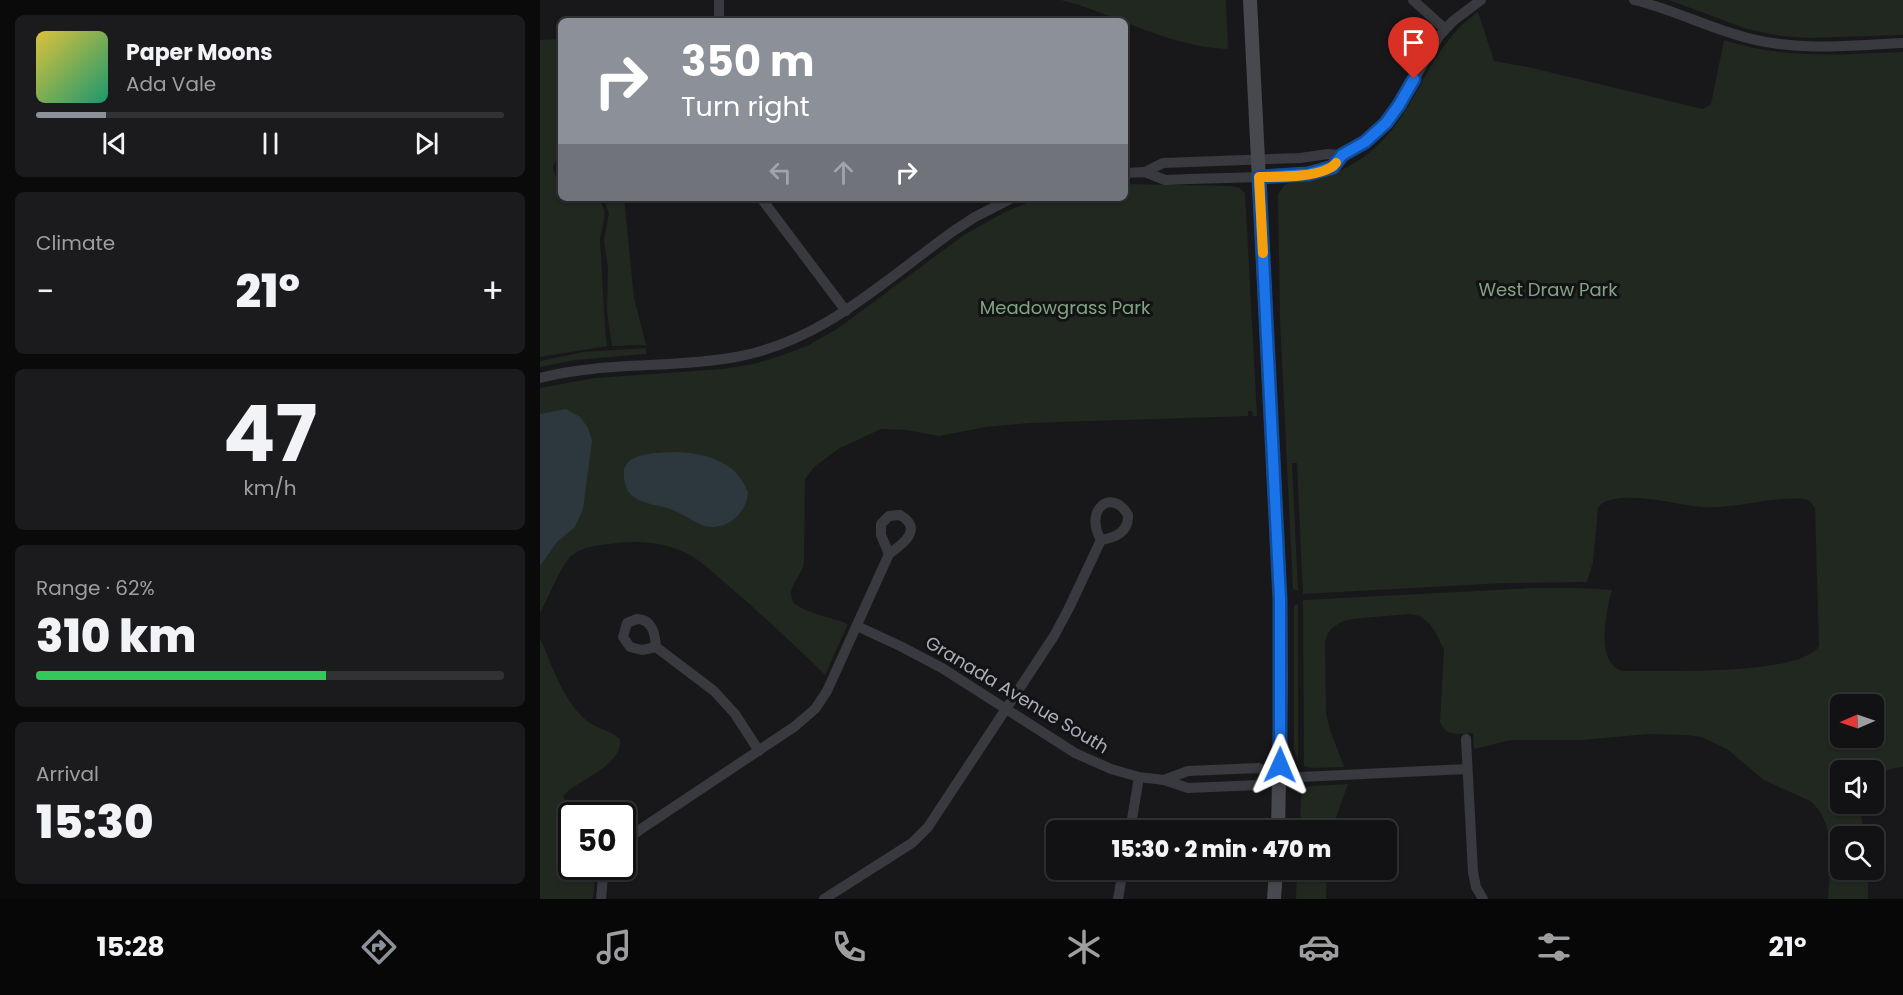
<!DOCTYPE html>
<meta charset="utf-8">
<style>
:root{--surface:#121214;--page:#1b1b1d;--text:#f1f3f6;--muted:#9c9ea0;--line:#313234;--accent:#8c9099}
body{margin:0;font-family:Poppins,sans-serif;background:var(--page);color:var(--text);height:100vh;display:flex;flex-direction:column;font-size:22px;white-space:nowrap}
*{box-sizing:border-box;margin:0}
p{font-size:20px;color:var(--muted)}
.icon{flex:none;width:33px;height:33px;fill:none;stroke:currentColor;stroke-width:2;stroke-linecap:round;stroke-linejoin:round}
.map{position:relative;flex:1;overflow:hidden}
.panel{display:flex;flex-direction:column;gap:15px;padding:15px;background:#0a0a0b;width:540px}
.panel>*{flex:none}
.hud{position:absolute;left:18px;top:18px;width:570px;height:183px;border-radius:9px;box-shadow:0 2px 4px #0004,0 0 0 2px var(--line);background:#8c9099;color:#fff;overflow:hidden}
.needle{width:39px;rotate:268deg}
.tools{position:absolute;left:1290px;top:694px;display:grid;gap:12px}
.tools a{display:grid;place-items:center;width:54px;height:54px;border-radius:9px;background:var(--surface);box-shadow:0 2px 4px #0004,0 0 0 2px var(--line);font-size:30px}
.speed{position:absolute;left:18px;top:802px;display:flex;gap:12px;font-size:30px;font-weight:700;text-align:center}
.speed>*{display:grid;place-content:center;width:78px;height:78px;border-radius:50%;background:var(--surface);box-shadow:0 2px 4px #0004,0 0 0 2px var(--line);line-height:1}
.speed .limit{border:3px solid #111;border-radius:9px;background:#fff;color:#111}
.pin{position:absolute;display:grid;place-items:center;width:51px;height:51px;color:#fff;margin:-62px -26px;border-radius:50% 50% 50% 0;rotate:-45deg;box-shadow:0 0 6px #0007}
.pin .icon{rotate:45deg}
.me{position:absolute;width:66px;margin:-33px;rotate:1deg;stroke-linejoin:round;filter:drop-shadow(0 0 4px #0008)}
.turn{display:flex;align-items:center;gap:21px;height:126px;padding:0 24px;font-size:27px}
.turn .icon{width:78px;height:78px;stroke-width:2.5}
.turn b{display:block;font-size:42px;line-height:51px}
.lanes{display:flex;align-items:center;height:57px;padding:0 24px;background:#0003;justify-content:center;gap:30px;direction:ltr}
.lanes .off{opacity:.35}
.big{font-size:45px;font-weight:800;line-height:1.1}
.panel .card{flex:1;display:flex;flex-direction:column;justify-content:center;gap:9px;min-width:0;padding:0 21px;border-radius:9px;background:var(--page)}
.panel .dial{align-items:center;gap:0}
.dial b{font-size:78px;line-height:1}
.song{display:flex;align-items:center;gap:18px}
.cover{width:72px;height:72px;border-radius:9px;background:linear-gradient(135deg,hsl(50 70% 55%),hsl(160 70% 35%))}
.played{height:6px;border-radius:3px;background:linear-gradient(90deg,var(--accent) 15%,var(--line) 15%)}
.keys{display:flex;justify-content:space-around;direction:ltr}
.heat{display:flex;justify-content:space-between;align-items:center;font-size:33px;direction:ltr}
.charge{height:9px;border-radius:4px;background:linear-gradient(90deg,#34c759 62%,var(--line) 0)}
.trip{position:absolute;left:506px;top:820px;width:351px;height:60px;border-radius:9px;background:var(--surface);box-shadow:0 2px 4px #0004,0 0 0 2px var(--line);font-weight:800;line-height:60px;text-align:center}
.tab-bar{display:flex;height:96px;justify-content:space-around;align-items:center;background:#070708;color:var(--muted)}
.tab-bar .icon{width:42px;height:42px}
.tab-bar .selected{color:var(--accent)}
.tab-bar b{font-size:27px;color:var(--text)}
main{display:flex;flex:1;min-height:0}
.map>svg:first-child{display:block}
</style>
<main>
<section class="panel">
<div class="card">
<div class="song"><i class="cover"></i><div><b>Paper Moons</b><p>Ada Vale</p></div></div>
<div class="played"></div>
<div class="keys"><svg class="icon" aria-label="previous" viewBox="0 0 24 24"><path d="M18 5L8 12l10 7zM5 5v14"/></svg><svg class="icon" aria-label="pause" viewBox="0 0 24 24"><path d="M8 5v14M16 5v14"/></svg><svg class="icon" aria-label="next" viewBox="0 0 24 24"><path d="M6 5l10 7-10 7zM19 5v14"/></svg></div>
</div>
<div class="card"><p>Climate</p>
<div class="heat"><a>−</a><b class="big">21°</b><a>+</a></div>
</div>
<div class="card dial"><b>47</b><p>km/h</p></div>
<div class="card"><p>Range · 62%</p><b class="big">310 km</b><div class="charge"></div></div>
<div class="card"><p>Arrival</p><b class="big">15:30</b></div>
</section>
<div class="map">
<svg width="1363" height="899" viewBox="0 0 1363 899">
<rect width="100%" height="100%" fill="#18181a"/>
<g fill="#202820" fill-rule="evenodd">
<path d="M521,0H686L688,49C627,47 580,15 521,0Z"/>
<path d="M1129,0H1363V35L1267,38L1241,36L1207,29Z"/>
<path d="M938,12L954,61L988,67L1163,109L1171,104L1184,40C1245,60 1300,54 1363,52V767C1352,768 1341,770 1334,779V771H1300V804H1323L1321,814L1324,837H1300V870H1328V899H1288C1290,868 1298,824 1270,801L1224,780L1187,749L1161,737L1147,735L1108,734L1043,740H970L934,749L933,733C920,734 904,737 900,721L904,650L896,633L889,623L880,616L870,614L811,619L801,622L791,629L787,635L785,643L786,714L790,730L804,767L772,768L764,766L763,600L994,588H1037L1072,590C1066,611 1055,663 1082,671C1121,670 1258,677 1279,646L1275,508L1270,501L1264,499C1227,496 1189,512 1152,506C1132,503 1070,488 1058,508L1053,562L1047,582L963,583L763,594L757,463H752L758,591L753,589L740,320L738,195C740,191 742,187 746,184C754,180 764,182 773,180C796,174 819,163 837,146C879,107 889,45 938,12ZM1300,705H1334V738H1300Z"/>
<path d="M21,39V149L13,167L15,175L21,182V198H56C60,201 63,205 64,210C66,221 60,231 60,242C63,277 63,311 67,346L0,357V40Z"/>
<path d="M585,184L691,186L699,188L705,193L717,416H713L712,411H708V416L489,423L446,427L399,436L366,430L341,429L300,448L274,467L265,479L264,563C262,573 255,580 252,589C250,593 251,600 254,603C266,613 293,618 308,624L285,675C255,645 223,616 191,588C178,577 164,563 148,554C124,541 95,540 69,544C56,545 39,548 30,557C18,571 9,597 0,613V388L55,378L183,369L214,364L240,356L267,346L297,329L424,235L465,212L500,198H585Z"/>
<path d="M63,198H84L94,298L106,345L72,346L67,312L68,268L64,240L69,213Z"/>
<path d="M106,348V354L35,360L0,367V361L43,352Z"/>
<path d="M758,604V762L754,749V606Z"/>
<path d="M0,638C12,665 23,701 47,721C57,729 70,730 80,739C83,766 37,780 23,796L33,816H32V867H58L55,877L53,899H0Z"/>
<path d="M808,784L791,831H760L761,797L764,788L772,786Z"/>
<path d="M757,870H787L786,899H756Z"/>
</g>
<g fill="#2d383e">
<path d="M26,409L40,417L48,428L52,441L43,509L35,527L17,542L0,566V414Z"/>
<path d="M139,452C169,454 198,463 208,493C206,515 184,533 162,525C152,521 143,514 133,510C121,505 105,505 94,497C87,493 85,485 84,477C80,450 122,453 139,452Z"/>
</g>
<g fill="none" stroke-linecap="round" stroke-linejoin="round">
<g stroke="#393a3f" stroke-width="10">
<path d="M179,0V21"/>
<path d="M873,0L905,29"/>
<path d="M1094,0C1136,10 1174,31 1216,40C1264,51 1314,45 1363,43"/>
<path d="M605,172L623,163L760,158L788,154L802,155"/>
<path d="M585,173L605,172L625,180L650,179L754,176L778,172L793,167L802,155L825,142L846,123L859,106L899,36L913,21L941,0"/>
<path d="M221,198L306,311"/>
<path d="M0,378C64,361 131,369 196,357C284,341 344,280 415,230L435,217L472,198"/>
<path d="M317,626L360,646L402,668L535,753L571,769L599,777L624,780L648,788L719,785L740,778L927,769"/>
<path d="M116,647L102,650L90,647L83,637L87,623L97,619C112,619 115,633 116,647L174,691L195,714L219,751"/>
<path d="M926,739L933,872L936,887L943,899"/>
<path d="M624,780L648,771L719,768L740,778"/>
<path d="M590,831L599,777"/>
<path d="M82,844L98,831L254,727L275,709L287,691L349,554C363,544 384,529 360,515L349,516L341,524V535L349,554"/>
<path d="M61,899L63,877L67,867"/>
<path d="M284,899L372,843L388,827L514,636L529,608L561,540C575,538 589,532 588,515C573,488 543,508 561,540"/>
<path d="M578,899L583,870"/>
</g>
<g stroke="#47494f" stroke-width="14">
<path d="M710,0L740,599L741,677L738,831"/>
<path d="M734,899L736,870"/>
</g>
</g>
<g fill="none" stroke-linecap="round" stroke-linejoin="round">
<defs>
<path id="route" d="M740,765V599L719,177L768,174L793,167L802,155L825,142L846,123L859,105L874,79"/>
</defs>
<use href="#route" stroke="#114b97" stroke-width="15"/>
<use href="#route" stroke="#1a73e8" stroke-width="10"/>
<path stroke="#f59e0b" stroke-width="10" d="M723,253L719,177C738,177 784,178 796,163"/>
</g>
<g text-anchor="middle" stroke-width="6" stroke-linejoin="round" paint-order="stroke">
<g font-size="18" fill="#81a581" stroke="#131315">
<text x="1008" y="296">West Draw Park</text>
<text x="525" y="314">Meadowgrass Park</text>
</g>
<g font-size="18" fill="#aab0ba" stroke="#131315">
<text transform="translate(477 695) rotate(31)" y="6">Granada Avenue South</text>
</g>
</g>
</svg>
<div class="tools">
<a><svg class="needle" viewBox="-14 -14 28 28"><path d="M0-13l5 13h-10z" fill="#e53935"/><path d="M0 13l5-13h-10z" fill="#9c9ea0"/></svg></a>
<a><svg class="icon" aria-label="sound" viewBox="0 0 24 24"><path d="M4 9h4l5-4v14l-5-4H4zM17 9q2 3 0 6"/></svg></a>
<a><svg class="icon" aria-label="search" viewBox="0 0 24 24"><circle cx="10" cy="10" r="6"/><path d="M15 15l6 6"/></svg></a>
</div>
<div class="speed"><div class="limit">50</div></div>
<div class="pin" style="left:874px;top:79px;background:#d93025"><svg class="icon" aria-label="arrive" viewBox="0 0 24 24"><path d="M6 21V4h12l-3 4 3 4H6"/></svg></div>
<svg class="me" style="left:740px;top:765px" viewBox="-20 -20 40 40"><path d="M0-17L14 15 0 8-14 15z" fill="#1a73e8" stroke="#fff" stroke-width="4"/></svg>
<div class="trip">15:30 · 2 min · 470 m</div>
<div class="hud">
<div class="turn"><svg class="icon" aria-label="right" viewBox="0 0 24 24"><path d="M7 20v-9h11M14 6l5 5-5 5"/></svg><div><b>350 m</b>Turn right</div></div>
<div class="lanes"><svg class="icon off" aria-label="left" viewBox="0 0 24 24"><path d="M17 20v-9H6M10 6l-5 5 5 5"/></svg><svg class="icon off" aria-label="ahead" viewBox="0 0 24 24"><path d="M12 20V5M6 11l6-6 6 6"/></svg><svg class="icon" aria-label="right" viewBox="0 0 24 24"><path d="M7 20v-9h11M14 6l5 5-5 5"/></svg></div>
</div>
</div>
</main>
<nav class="tab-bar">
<b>15:28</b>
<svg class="icon selected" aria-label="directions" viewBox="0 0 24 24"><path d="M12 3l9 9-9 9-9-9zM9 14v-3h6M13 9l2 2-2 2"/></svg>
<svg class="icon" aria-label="music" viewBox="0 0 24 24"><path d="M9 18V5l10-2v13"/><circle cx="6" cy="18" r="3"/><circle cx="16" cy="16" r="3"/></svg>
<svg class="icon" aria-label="phone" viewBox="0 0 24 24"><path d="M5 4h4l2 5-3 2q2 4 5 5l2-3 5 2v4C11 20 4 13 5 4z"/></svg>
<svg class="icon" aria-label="climate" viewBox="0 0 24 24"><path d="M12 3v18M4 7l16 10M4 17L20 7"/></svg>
<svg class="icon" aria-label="car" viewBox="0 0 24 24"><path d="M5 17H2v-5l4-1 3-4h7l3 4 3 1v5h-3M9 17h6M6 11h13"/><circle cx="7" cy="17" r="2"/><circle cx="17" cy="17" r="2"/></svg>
<svg class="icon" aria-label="filters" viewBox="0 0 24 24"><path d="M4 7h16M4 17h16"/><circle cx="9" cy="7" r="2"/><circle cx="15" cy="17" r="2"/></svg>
<b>21°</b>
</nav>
